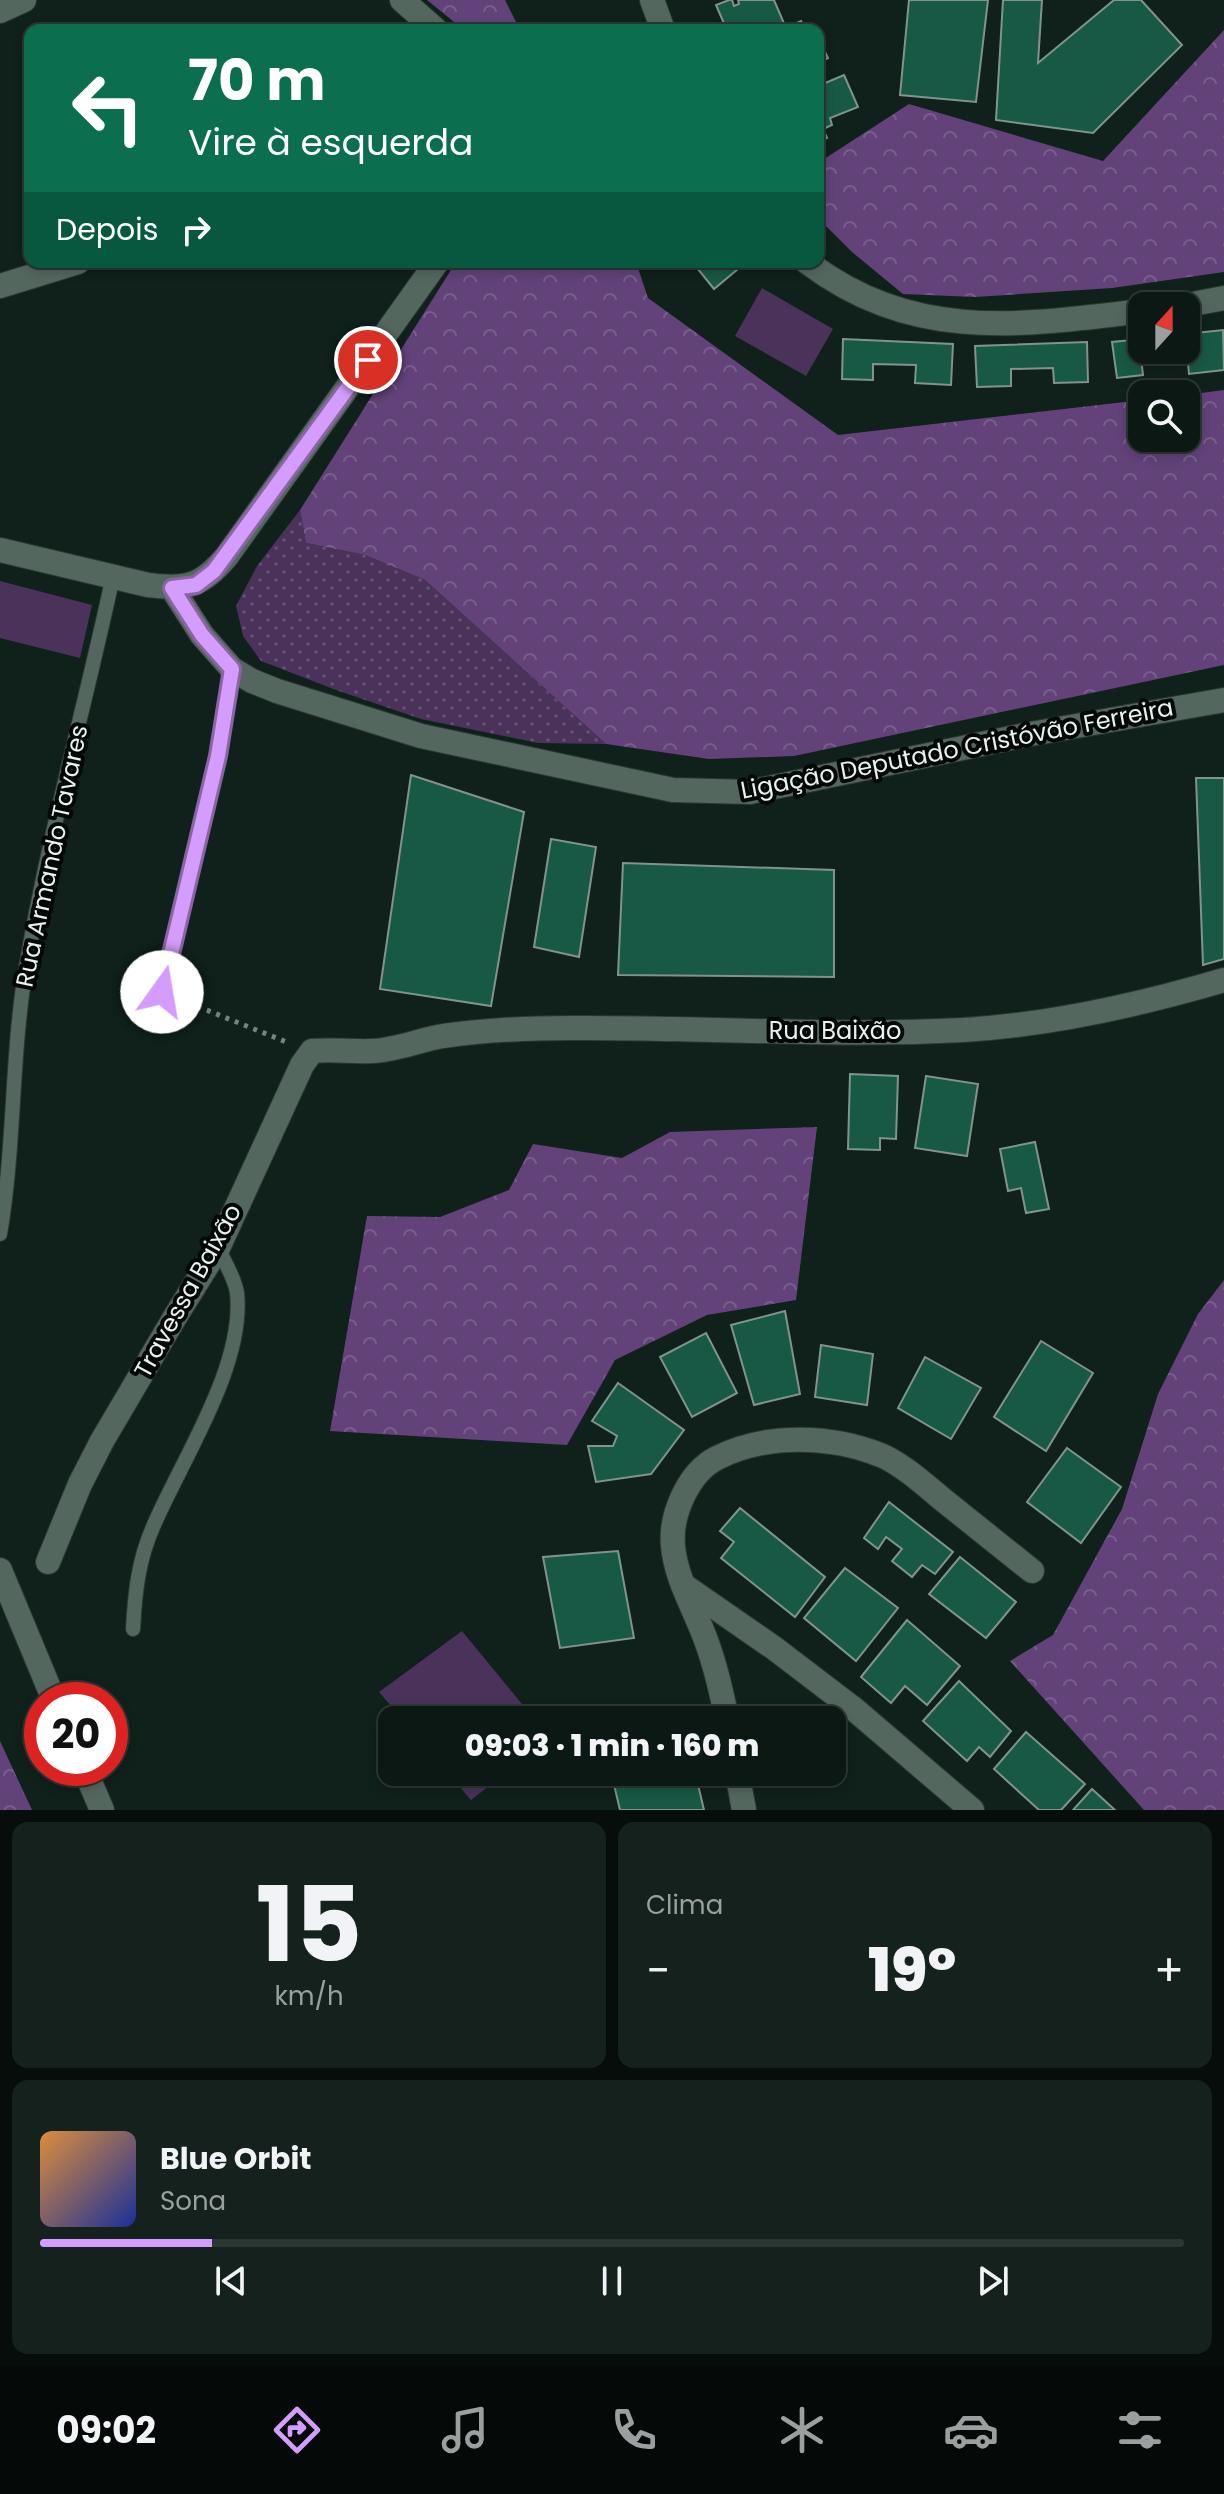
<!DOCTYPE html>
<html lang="pt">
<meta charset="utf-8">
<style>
:root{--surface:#0c1814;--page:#15211d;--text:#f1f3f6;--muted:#9aa0a0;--line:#2c3734;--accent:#d49cfc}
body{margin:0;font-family:Poppins,sans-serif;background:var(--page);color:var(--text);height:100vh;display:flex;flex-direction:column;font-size:30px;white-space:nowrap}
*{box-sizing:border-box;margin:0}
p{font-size:26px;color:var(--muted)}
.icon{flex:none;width:44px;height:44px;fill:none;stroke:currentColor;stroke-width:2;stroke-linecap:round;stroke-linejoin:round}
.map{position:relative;height:1810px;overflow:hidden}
.drawer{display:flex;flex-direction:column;gap:12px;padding:12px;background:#070d0b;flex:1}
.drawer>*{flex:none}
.top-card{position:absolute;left:24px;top:24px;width:800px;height:244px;border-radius:16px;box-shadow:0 4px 12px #0003,0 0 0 2px var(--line);background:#0b6e4f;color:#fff;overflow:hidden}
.needle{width:52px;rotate:21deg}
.tools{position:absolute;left:1128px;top:292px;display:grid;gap:16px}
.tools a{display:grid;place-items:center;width:72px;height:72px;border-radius:16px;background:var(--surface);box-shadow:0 4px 12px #0003,0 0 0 2px var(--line);font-size:40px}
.speed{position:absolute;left:24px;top:1682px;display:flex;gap:16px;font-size:40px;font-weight:700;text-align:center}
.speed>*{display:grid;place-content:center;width:104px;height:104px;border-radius:50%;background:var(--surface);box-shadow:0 4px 12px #0003,0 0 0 2px var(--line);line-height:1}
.speed .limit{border:12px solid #d22;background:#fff;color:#111}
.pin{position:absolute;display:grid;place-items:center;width:68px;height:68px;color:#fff;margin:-34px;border:4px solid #fff;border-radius:50%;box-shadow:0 2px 8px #0007}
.me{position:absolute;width:88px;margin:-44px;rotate:13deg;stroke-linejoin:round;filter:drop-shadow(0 0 6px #0008)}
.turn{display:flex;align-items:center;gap:28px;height:168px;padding:0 32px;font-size:36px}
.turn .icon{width:104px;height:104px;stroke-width:2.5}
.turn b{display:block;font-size:56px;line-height:68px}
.then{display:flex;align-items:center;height:76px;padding:0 32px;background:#0003;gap:16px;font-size:30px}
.big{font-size:60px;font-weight:800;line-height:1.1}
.drawer .tile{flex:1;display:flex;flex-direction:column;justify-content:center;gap:12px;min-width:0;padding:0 28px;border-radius:16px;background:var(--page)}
.drawer .dial{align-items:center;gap:0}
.dial b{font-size:104px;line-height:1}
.song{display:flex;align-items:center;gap:24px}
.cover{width:96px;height:96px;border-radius:12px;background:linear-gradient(135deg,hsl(30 70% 55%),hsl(230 70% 35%))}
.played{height:8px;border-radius:4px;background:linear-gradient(90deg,var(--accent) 15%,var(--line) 15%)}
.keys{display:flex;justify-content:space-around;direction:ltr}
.heat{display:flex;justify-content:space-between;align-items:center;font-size:44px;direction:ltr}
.drawer .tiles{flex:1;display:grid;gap:12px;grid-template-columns:1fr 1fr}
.tile:last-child{grid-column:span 2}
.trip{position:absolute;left:378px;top:1706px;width:468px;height:80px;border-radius:16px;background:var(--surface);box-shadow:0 4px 12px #0003,0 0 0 2px var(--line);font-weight:800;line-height:80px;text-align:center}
.dock{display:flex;height:128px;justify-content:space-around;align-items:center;background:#050a08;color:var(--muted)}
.dock .icon{width:56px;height:56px}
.dock .on{color:var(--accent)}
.dock b{font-size:36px;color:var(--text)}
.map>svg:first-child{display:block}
</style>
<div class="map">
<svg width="1224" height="1810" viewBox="0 0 1224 1810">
<defs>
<pattern id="grass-dots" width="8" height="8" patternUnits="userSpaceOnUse" patternTransform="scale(2)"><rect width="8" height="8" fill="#4a325b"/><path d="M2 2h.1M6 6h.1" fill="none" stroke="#645073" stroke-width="1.8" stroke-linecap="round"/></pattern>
<pattern id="forest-crowns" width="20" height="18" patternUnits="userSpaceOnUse" patternTransform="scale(2)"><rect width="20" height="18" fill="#624279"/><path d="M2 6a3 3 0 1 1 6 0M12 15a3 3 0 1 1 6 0" fill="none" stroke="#785e8c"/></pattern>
</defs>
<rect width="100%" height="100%" fill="#10201a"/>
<path fill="url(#grass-dots)" d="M300,510L306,543L365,555L425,580L606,744L538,743L421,719L336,690L261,661L243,636L236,606L257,566Z"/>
<g fill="url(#forest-crowns)">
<path d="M427,0H505L520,30H464Z"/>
<path d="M1224,30V272L1112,288L975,297L903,294L852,252L818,218V163L909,104L1103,161Z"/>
<path d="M456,262H636L648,298L838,435L1142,400V438H1186V395L1224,390V665L794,756L709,759L606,744L425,580L365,555L306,543L300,510Z"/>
<path d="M817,1127L796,1300L707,1315L615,1360L567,1445L330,1431L367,1216L440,1217L509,1190L533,1144L622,1158L670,1132Z"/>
<path d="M1224,1280V1810H1144L1010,1661L1053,1635L1122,1509L1158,1394L1198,1314Z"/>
<path d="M0,1741L32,1810H0Z"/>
</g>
<g fill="#4a325b">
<path d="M762,288L833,329L806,376L735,336Z"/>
<path d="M0,581L92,605L80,658L0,638Z"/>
<path d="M462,1631L535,1720H403L379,1692Z"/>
<path d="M447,1772H507L471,1800Z"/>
</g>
<g fill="#175944" stroke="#80948b" stroke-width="2">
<path d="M729,0H732L734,6L739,4L738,0H774L786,28L719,30L726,28L716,5Z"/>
<path d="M909,0H988L976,102L900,95Z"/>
<path d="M1003,0H1042L1038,63L1114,0H1141L1182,45L1093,133L996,120Z"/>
<path d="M801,21L805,30L813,26L815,30H781Z"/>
<path d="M818,37L828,58L822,61L825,67L818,70Z"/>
<path d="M844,75L858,107L830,118L832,125L823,129L827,138L818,141V86Z"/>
<path d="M743,262L744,264L714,289L693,263Z"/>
<path d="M1223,330L1224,370L1189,374L1187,353L1141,358L1143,375L1117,378L1112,342L1142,339V350H1186V334Z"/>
<path d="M843,339L953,344L951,385L915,383L916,365L873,364V380L842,379Z"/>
<path d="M1087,342L1088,382L1054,383L1053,368L1011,369V386L977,387L975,346Z"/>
<path d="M411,775L524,812L491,1006L380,989Z"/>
<path d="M1196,778H1224V959L1203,965Z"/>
<path d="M551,839L596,847L579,957L534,947Z"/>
<path d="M623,863L834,870V977L618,975Z"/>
<path d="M850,1074L898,1076L896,1139L880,1138V1150L848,1149Z"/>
<path d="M926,1076L978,1084L967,1156L915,1148Z"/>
<path d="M1035,1142L1049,1209L1026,1213L1021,1188L1008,1191L1000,1149Z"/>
<path d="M785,1311L800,1394L754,1405L731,1325Z"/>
<path d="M706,1333L737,1393L692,1417L660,1357Z"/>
<path d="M1041,1341L1093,1373L1046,1451L994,1417Z"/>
<path d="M821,1345L873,1354L867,1405L815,1397Z"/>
<path d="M925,1357L981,1388L951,1439L898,1408Z"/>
<path d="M618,1383L684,1430L651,1474L596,1482L588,1446H613L617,1436L592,1421Z"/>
<path d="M1067,1448L1121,1487L1081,1543L1027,1502Z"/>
<path d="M889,1502L953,1552L935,1574L922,1565L912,1577L892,1561L902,1549L886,1537L878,1549L864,1538Z"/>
<path d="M740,1508L825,1577L795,1617L721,1558L734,1542L720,1531Z"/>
<path d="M618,1551L634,1638L560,1648L543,1557Z"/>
<path d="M960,1557L1016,1602L986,1638L929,1594Z"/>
<path d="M845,1568L898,1608L856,1661L804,1618Z"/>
<path d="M907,1620L960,1666L927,1705L905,1686L891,1703L861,1677Z"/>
<path d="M959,1681L1011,1731L990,1757L979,1747L967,1761L923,1721Z"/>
<path d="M1026,1732L1085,1784L1061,1810H1039L994,1769Z"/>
<path d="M611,1772H695L704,1810H620Z"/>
<path d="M1092,1789L1115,1810H1073Z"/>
</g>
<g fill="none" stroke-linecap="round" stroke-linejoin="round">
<defs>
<g id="lane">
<path d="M162,992L218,756L232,669"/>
<path d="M0,1234C15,1146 11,1056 26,968C48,836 85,707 113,576"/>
<path d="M133,1629C135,1593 138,1561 153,1527C181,1461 245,1366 237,1293C235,1278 224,1261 218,1248"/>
</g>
<g id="street">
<path d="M402,0L436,30"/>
<path d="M0,11L24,0"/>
<path d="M0,286L78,262"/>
<path d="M0,550L148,585C187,590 202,586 227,556L437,262"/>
<path d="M172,588L202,635L232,669L252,681L277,691L421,736L673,790L750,792L1025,735L1224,700"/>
<path d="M48,1562L80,1484L102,1441L175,1317L218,1248L302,1065L312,1051C333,1049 352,1052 372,1051C397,1050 419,1040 443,1036C485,1030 528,1028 570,1028C701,1027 832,1037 963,1030C1052,1025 1139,1005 1224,980"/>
<path d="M683,1585L774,1648L854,1709L972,1810"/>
<path d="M727,1720C722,1694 716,1668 707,1643C696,1611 676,1580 673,1546C670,1514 689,1472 717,1458C766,1433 832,1435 883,1456C904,1466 924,1484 942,1499C972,1523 1002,1547 1032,1571"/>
<path d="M737,1772L744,1810"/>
</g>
<g id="secondary">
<path d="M652,0L663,30"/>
<path d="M807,262C913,342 1018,326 1142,311"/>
<path d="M1182,306L1224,298"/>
<path d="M0,1570L54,1700"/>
<path d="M84,1768L102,1810"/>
</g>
</defs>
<use href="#lane" stroke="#2e3834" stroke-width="16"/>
<use href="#street" stroke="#2e3834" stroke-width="26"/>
<use href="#secondary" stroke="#2e3834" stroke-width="26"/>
<path stroke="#75837d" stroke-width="5" stroke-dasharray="4 6" stroke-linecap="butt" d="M179,999L289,1043"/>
<use href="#lane" stroke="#54675f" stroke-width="14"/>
<use href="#street" stroke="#54675f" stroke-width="24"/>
<use href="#secondary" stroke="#54675f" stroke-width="24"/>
</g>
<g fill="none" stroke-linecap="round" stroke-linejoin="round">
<defs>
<path id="route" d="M162,992L218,756L232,669L202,635L172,588L196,585L214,571L368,360"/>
</defs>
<use href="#route" stroke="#8a65a4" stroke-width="20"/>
<use href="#route" stroke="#d49cfc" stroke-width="14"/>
</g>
<g text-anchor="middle" stroke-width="8" stroke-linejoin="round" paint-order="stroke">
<g font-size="24" fill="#e8f2ee" stroke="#030806">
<text transform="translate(957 749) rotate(-11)" y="8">Ligação Deputado Cristóvão Ferreira</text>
<text transform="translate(52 856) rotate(-78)" y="8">Rua Armando Tavares</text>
<text x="835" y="1039">Rua Baixão</text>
<text transform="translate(188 1291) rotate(-61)" y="8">Travessa Baixão</text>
</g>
</g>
</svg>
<div class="tools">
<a><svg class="needle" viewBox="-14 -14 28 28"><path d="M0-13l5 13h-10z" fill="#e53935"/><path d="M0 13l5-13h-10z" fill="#9aa0a0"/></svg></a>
<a><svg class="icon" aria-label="search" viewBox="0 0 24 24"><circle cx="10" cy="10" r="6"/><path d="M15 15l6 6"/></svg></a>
</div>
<div class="speed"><div class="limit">20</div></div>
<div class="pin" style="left:368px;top:360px;background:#d93025"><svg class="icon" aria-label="arrive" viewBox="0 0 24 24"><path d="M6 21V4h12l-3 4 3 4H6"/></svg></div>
<svg class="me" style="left:162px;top:992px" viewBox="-20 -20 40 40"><circle r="19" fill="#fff"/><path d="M0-13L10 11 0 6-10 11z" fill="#d49cfc"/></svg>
<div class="trip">09:03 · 1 min · 160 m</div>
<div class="top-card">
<div class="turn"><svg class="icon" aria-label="left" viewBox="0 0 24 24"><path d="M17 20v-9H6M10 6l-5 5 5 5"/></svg><div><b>70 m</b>Vire à esquerda</div></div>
<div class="then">Depois<svg class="icon" aria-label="right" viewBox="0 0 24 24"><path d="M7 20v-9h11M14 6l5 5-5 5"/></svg></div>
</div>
</div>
<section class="drawer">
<div class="tiles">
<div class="tile dial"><b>15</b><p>km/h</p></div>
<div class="tile"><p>Clima</p>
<div class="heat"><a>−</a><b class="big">19°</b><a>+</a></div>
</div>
<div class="tile">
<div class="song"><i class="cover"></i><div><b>Blue Orbit</b><p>Sona</p></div></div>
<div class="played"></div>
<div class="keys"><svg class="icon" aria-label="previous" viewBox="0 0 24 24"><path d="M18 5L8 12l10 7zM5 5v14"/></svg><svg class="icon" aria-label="pause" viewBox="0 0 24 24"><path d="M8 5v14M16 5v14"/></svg><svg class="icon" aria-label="next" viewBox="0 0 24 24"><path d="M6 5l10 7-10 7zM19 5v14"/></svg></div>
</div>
</div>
</section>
<nav class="dock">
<b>09:02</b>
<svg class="icon on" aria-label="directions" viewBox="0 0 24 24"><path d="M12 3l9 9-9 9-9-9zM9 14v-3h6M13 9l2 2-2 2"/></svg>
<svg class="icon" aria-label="music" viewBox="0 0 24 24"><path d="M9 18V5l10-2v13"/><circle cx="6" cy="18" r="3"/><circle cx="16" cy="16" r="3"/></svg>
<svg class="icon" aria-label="phone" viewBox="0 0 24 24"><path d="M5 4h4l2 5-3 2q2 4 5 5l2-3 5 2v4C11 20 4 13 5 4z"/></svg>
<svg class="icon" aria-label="climate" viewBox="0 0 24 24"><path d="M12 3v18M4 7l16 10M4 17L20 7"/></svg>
<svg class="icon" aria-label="car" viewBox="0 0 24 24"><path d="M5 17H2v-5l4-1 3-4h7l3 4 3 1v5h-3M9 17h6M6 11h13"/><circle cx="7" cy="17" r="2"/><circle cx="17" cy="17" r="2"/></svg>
<svg class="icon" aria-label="filters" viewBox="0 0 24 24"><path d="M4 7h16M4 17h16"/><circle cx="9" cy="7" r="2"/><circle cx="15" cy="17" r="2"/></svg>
</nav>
